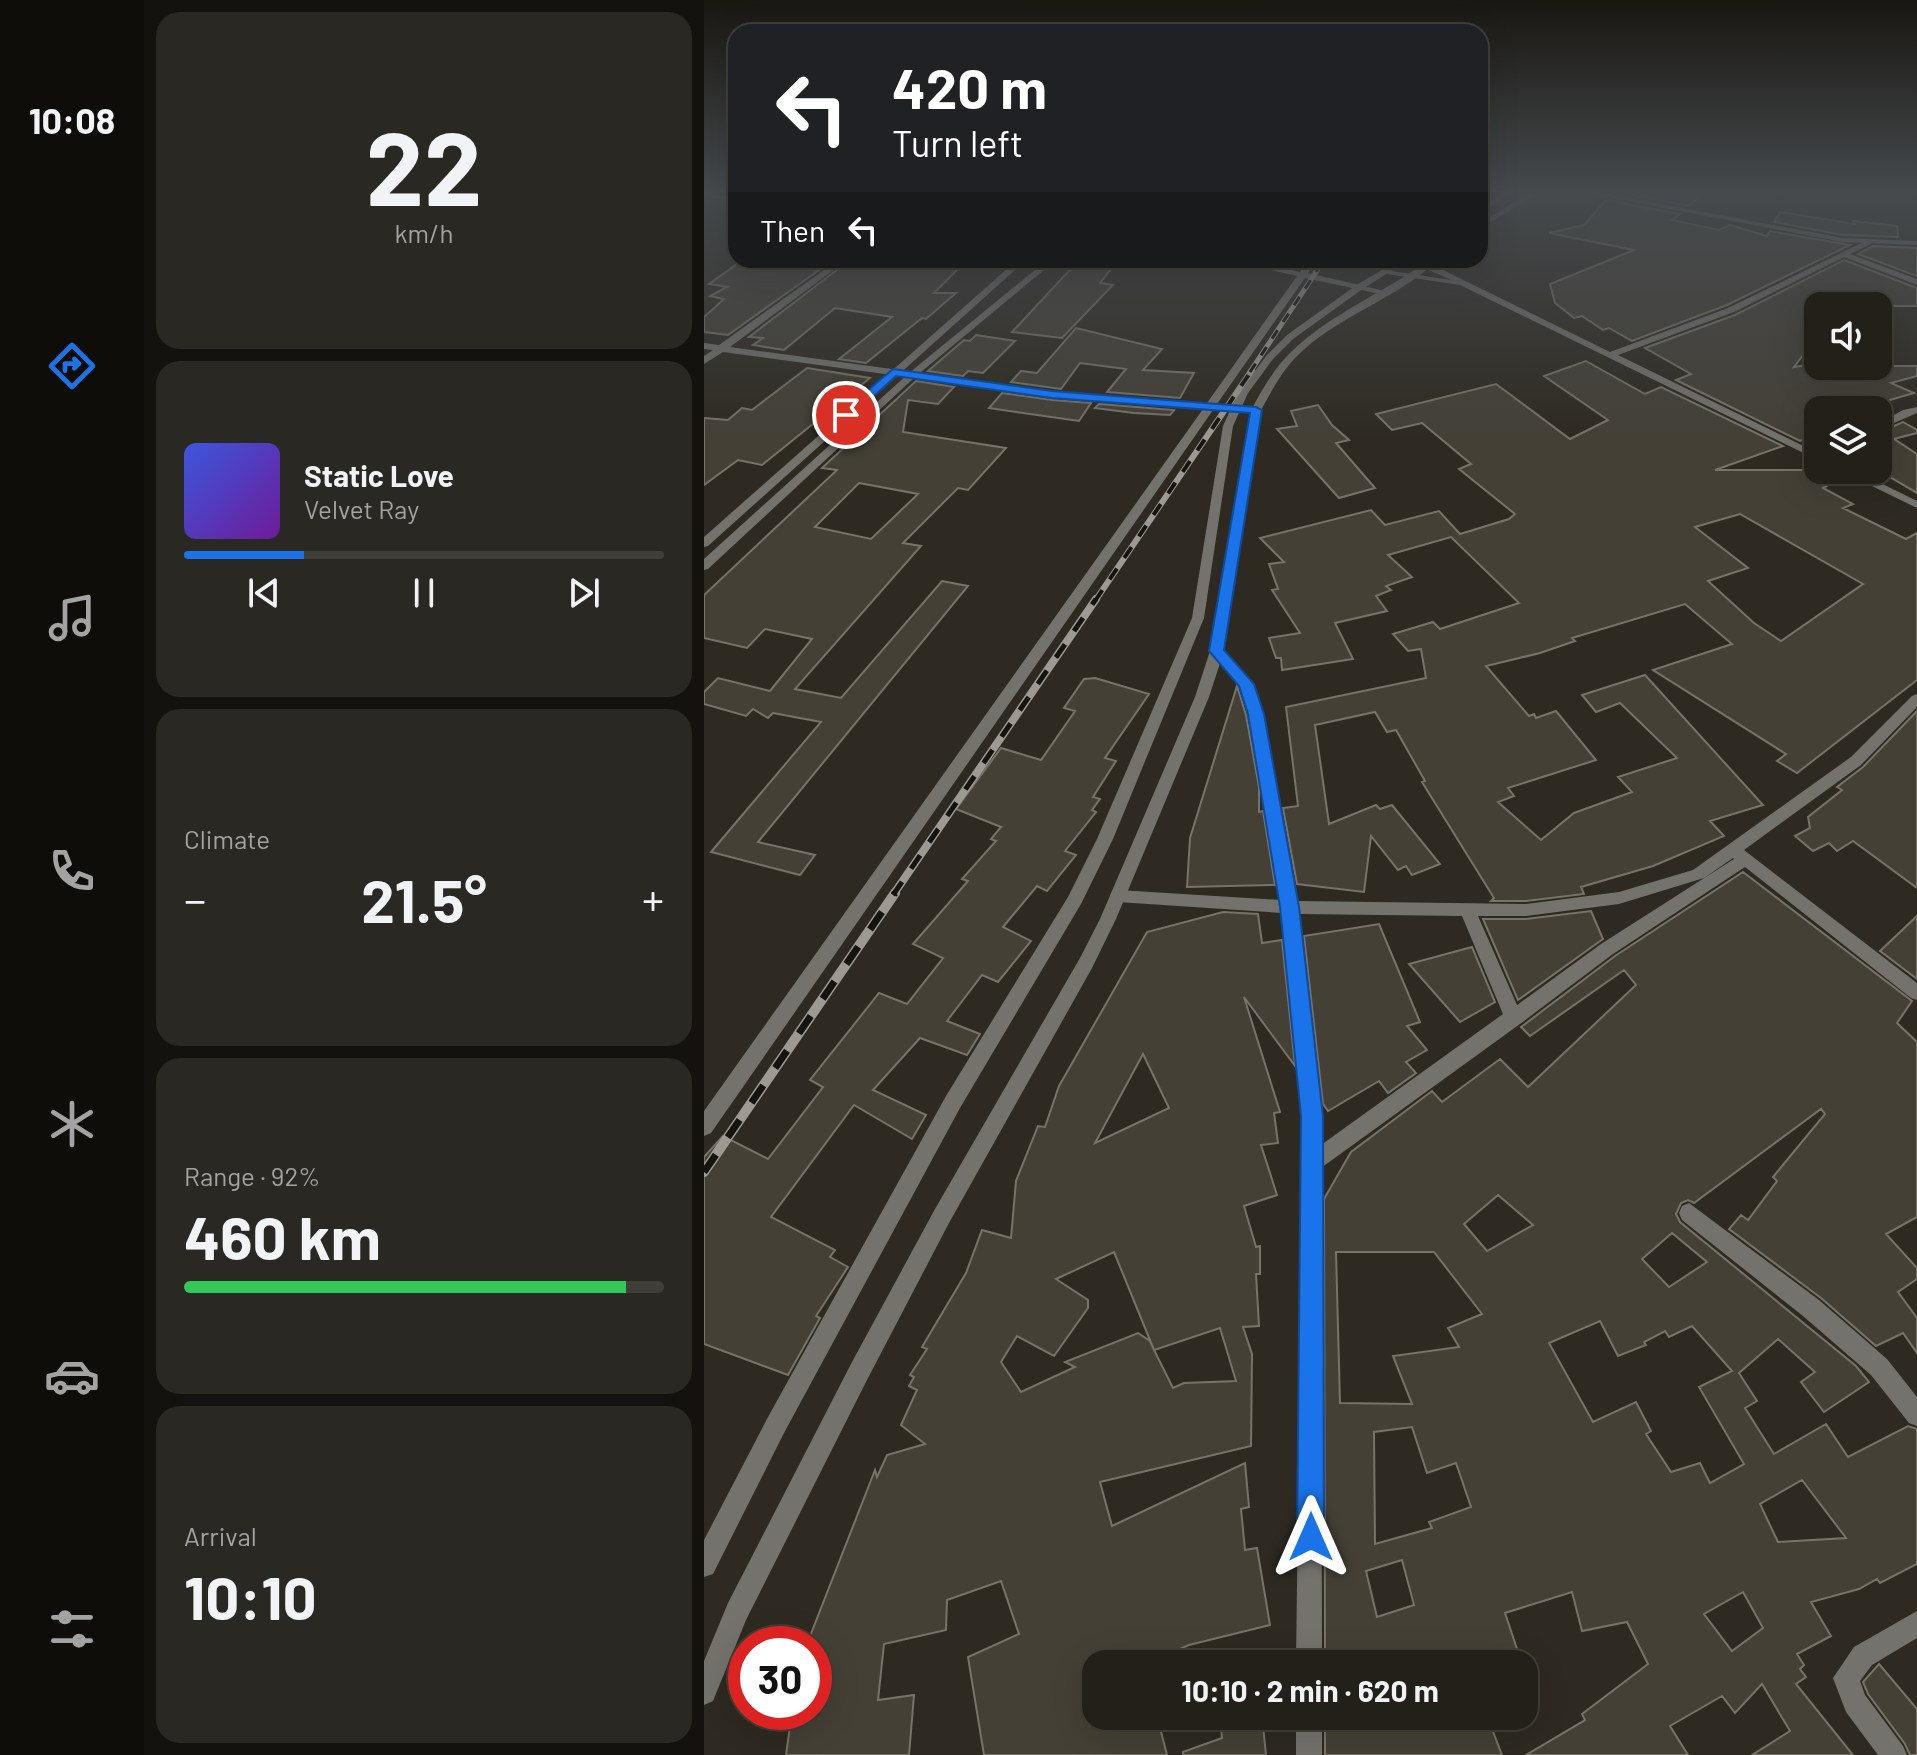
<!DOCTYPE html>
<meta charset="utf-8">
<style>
:root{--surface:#222019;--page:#2a2822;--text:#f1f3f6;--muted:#a2a3a2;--line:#3f3e38;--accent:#1a73e8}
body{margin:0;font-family:Barlow,sans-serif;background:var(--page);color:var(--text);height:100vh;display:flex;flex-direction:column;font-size:30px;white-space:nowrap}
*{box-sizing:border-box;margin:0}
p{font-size:26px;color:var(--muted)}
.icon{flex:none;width:44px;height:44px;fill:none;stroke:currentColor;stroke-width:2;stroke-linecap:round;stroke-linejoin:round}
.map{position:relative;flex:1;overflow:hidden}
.sheet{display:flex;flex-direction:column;gap:12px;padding:12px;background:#13120e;width:560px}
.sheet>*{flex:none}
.guide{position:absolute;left:24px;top:24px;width:760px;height:244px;border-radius:24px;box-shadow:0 8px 32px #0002,0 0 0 2px var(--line);background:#202124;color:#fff;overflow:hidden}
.fabs{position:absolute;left:1100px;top:292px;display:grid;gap:16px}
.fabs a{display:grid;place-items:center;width:88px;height:88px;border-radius:16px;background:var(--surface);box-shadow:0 8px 32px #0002,0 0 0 2px var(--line);font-size:40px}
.speed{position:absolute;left:24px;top:1626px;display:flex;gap:16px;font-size:40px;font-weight:700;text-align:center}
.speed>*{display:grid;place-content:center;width:104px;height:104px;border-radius:50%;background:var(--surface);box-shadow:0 8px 32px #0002,0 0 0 2px var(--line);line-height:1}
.speed .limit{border:12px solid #d22;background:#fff;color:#111}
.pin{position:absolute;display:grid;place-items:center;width:68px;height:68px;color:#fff;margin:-34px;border:4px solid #fff;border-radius:50%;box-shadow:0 2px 8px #0007}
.me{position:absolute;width:88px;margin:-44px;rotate:0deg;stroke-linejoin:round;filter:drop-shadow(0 0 6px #0008)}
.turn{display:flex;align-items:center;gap:28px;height:168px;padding:0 32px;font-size:36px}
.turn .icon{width:104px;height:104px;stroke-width:2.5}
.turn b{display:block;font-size:56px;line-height:68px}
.then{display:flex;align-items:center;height:76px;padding:0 32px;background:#0003;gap:16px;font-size:30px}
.big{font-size:60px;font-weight:700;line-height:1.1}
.sheet .widget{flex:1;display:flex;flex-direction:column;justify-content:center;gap:12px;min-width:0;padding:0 28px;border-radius:24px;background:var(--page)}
.sheet .dial{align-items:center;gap:0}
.dial b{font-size:104px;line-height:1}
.song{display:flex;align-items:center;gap:24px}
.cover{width:96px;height:96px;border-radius:12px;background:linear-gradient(135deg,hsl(230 70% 55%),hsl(280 70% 35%))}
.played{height:8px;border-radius:4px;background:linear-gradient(90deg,var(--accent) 25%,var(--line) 25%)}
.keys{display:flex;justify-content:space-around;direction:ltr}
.heat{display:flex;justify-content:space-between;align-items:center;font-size:44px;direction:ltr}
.charge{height:12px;border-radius:6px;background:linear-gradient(90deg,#34c759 92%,var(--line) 0)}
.trip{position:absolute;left:378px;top:1650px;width:456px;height:80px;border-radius:24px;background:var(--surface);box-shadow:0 8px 32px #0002,0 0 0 2px var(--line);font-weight:700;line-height:80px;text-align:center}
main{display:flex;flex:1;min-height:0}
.tabs{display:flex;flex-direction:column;width:144px;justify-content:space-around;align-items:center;background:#0e0d0a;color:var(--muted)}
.tabs .icon{width:56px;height:56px}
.tabs .on{color:var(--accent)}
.tabs b{font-size:36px;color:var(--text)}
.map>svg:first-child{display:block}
</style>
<main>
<nav class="tabs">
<b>10:08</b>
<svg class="icon on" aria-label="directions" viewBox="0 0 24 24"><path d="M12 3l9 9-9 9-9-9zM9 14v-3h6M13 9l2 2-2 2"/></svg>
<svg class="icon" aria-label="music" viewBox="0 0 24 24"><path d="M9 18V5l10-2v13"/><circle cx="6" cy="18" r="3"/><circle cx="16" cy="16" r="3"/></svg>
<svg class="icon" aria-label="phone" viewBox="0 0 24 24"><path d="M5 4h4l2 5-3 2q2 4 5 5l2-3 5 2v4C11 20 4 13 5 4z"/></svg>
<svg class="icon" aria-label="climate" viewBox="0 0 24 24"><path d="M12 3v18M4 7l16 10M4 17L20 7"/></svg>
<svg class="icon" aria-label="car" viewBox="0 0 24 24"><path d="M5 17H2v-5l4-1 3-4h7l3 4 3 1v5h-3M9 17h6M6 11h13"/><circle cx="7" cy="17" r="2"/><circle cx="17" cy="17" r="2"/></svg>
<svg class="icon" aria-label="filters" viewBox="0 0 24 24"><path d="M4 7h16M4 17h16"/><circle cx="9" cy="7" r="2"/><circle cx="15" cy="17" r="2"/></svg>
</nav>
<section class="sheet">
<div class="widget dial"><b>22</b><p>km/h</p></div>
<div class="widget">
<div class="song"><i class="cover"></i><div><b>Static Love</b><p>Velvet Ray</p></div></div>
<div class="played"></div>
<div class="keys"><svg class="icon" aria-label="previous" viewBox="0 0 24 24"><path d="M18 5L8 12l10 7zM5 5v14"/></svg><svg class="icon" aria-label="pause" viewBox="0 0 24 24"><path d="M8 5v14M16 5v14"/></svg><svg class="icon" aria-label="next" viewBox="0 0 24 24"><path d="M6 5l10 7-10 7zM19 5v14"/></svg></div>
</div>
<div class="widget"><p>Climate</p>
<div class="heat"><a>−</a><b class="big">21.5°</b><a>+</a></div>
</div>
<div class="widget"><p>Range · 92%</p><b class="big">460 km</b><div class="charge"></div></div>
<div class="widget"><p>Arrival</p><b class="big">10:10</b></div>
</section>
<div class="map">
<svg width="1213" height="1755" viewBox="0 0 1213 1755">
<rect width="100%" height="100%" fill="#2e2a21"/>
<g fill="#444036" stroke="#777368" stroke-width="2" fill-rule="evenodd">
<path d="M915,193H1000L985,206Z"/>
<path d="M902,200L976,214L968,220L1015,230L1026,225L1063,236L1066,231L1146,245L1023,305L928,341L905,328L899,330L878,316L870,318L851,303L846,284L930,250L845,233L880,225Z"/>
<path d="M1076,212L1151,224L1149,221L1193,226L1194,237L1139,235L1070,222Z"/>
<path d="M1169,246L1213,248V276L1154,254Z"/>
<path d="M64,260H129L24,335L0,332V317L20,299L6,296L23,287L5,284L33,264L53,266Z"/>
<path d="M146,260H218L256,267L230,293H252L222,319L218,318L162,363L135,359L188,317L131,308L80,350L49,345L59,338L45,337Z"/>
<path d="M375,260H414L396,283L409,285L358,338L308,332Z"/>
<path d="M1140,260L1213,288V306H1114V335L1090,367L1114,363V366H1213V376L1187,383L1210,393L1151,410H1114V434L1096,441L972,380L987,374L941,348L1031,315Z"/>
<path d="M372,328L458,349L439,370L490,373L476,398L403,392L422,369L376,363L357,389L307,382L317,371L333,373Z"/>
<path d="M272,335L311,341L279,373L264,371L259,376L224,371L260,340L266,341Z"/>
<path d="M882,361L941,394L957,387L1079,446L1011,470H1132L1141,476L1119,488L1149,504L1139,508L1202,539L1213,533V680L1093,773L1073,761L1082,754L949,670L1028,644L981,604L868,638L871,641L836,653L782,666L825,716L830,714L832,718L852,711L892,760L804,788L810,796L794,802L837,840L870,813L928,792L914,777L973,758L916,703L892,712L878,695L941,675L1059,805L1006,821L1020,836L949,866L877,887L880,894L822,901H787L790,898L718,782L721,781L692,730L683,732L671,712L611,725L625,824L672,805L676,809L688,805L736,864L708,875L702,866L694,870L667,836L660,892L593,884L579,808L594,806L582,707L722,678L717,649L704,651L689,634L729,622L736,629L815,603L747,537L684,555L708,577L682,586L687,590L672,596L683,611L631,623L649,659L578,670L577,658H572L565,638L596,633L568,590L574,589L565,564L580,562L556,538L667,510L681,525L735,511L756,534L805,519L811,514L755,469L767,464L718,423L688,430L672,414L792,384L866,439L904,420L840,376ZM1036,514L1159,584L1077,641L1050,623L1004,581L1044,568L991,527Z"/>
<path d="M103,368L166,378L58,465L34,460L0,485V418L24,420L38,408L48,410Z"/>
<path d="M212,381L250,387L234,404L204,400L199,432L302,448L264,490L254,488L199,543L217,546L91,689L137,698L238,581L264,586L54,842L111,855L96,875L7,852L117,722L69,713L64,718L49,709L42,716L0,704V692L14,678L66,691L108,639L61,629L43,648L0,638V595L133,470L118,468ZM155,483L214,494L167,539L111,527Z"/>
<path d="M298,393L348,400L387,403L375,421L285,408Z"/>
<path d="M395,404L470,410L466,415L430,413L391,408Z"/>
<path d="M614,405L628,425L645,440L632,443L671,488L635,498L573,429L593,426L587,411Z"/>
<path d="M1199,422L1213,430V433L1190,439L1213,454V493L1174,470V433Z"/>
<path d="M391,678L445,694L401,758L412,761L389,797L396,799L388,810L392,812L361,851L372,855L343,891L333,886L299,927L327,941L294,982L278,975L243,1021L276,1034L263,1055L216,1038L169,1090L222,1115L208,1139L150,1105L67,1217L131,1250L126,1257L144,1267L112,1316L116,1318L84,1375L0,1344V1157L19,1136L64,1159L119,1087L106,1080L175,993L203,1004L239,958L209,944L264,881L258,879L292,841L287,839L297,827L252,809L297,748L337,760L371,711L360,708L380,679Z"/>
<path d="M533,686L542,715L555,787V812L559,811L571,885L483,887L486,838Z"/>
<path d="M1213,711V888L1149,841L1133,851L1125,843L1109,851L1091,836L1106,828L1104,817L1138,790L1133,787L1159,767Z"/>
<path d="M1039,872L1208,1001L1193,1023L1213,1042V1217L1182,1234L1213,1268V1279L1194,1292L1213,1318V1353L1199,1333L1172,1346L1117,1298L1025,1229L1037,1215L1044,1220L1073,1181L1069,1177L1121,1114L1117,1109L990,1203L984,1200L977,1203L972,1214L976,1222L1152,1366L1165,1382L1120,1412L1097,1382L1111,1372L1074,1339L1035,1373L1053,1401L1041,1408L1070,1454L1122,1424L1144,1457L1204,1426L1213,1429V1564L1176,1583L1173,1579L1155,1589L1107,1602L1127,1636L1093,1654L1100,1665L1096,1669L1102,1677L1092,1684L1149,1755H1048L1086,1731L1058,1684L1031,1713L1018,1696L966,1726L984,1755H822L881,1720L878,1714L944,1664L923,1622L878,1631L868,1592L801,1613L818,1664H625L621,1648L620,1199L647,1152L728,1091L738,1102L796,1059L824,1087L932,985L920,970L826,1036L817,1027L911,956ZM794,1195L829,1225L783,1251L760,1224ZM968,1233L1003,1262L965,1287L938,1259ZM632,1252H730L778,1314L744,1328L755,1347L689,1356L708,1404L636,1403ZM896,1321L914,1356L942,1345L940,1342L961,1331L965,1337L988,1326L1028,1371L995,1387L1040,1464L1006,1483L996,1463L967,1472L942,1434L947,1431L932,1402L889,1422L845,1343ZM708,1427L723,1473L752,1463L767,1507L725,1522L728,1528L671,1544L670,1432ZM1098,1480L1142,1538L1074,1542L1056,1504ZM698,1560L710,1605L673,1617L662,1571ZM1039,1592L1059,1628L1028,1651L1000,1614Z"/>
<path d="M887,911L899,939L814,1000L779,919H822Z"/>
<path d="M519,912L554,914L558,943L578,940L591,1066L540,997L576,1112L570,1113L574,1143L557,1145L573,1195L540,1206L552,1247L556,1246V1274H552L555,1326L539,1327L548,1354L547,1446L396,1482L408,1526L541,1463L545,1507L537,1509L541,1550L553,1548L566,1625L485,1645L442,1664H392V1716H453L463,1755H280L264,1657L315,1634L297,1581L243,1600L242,1630L180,1644L174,1700L210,1695L205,1755H82L88,1712H110V1644H103L171,1470L173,1477L183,1455L221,1444L197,1425L213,1390L205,1386L210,1377L206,1375L223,1349L218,1347L262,1273L278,1230L307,1238L312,1181L334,1126L341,1127L355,1086L443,932ZM439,1054L465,1108L391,1143ZM410,1252L450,1350L446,1341L434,1333L361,1362L371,1367L317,1392L297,1362L313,1336L350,1356L384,1308V1300L352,1279ZM516,1328L532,1381L480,1383L469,1388L450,1350Z"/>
<path d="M1213,916V979L1176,951Z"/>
<path d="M675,924L716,1022L703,1026L723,1050L702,1062L712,1073L684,1093L675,1081L624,1111L619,1104L600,936Z"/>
<path d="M768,947L791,1002L756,1022L705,964Z"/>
<path d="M1175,1664L1213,1709V1755H1206L1201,1744L1164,1694L1159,1682Z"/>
<path d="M516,1716H558L562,1755H479V1752L518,1738Z"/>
<path d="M621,1716H783L798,1755H621Z"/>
</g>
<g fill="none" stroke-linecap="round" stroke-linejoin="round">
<g fill="#74726d" fill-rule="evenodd">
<path d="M0,193L32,197V201L0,197Z"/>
<path d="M1164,240L1167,244L1146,254L1213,279V285L1140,257L1030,312L914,355L1114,453V460L756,285L676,273L680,270L747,280L702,260H714L727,264L906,352L1024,308Z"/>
<path d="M134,260H143L26,347L348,391L503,403L593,276L524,260H540L596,272L605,260H613L604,273L685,292L681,295L601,278L513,404L552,407L557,410L556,412L509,410L7,1133L0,1136V1111L499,409L348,397L19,352L0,364V356L9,350L0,349V343L15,345Z"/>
<path d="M1213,407V413L1174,430V424L1199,410Z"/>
<path d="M1135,470H1150L1213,501V508Z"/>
<path d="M513,647L518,648L549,684L559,714L593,901L822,904L915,892L989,870L1147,757L1208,696L1213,694V707L1157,765L1040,850L1213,983V1000L1207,998L1041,867L909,954L816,1024L617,1168L618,1664H592L599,1116L578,913L414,902L408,900L406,896L408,892L414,890L577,900L545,714L536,685L506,651ZM1029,858L1030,859L897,944L813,1005L774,916H822L915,904L1000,878ZM595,914L758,916L799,1014L617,1145V1116Z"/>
<path d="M985,1203L1115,1300L1183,1359L1213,1397V1426L1205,1423L1167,1375L1099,1316L978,1220L975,1213L978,1206Z"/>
<path d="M1213,1611V1638L1168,1665L1156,1681L1161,1695L1199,1746L1203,1755H1174L1142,1712L1129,1678L1150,1647Z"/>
<rect x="592" y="1716" width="26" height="39"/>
</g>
<g fill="#74726d" fill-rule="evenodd">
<path d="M798,193H807L776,212V207Z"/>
<path d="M825,193H834L776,229V223Z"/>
<path d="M881,193H898L1139,238L1213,241V245L1139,242Z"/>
<path d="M313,260H322L4,546L0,547V537Z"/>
<path d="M343,260H352L211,377L4,569L0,570V559L205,373Z"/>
<path d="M695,260H705L660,288L589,339L569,359L544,393L529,426L500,618L409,839L377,904L256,1108L80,1433L9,1574L0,1577V1540L64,1417L242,1096L364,897L393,839L488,618L519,426L534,393L563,355L583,335L654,284Z"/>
<path d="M725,260H734C692,300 632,316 591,358C577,373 567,392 557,410L520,651L505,697L412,919L388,968L245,1223L164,1378L42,1620L9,1701L0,1705V1661L24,1603L148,1362L231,1209L376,958L396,919L491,697L506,651L547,410C558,390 569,370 585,354C625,314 680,293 725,260Z"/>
</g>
<defs>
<path id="rail-far3" d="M546,372L620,260"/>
<path id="rail-far2" d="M391,601L548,370"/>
<path id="rail-far1" d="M189,895L392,599"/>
<path id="rail" d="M0,1172L191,893"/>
</defs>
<use href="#rail-far3" stroke="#9d9a93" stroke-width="5"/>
<use href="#rail-far2" stroke="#9d9a93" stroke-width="6"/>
<use href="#rail-far1" stroke="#9d9a93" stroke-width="8"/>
<use href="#rail" stroke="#9d9a93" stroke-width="10"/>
<use href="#rail-far3" stroke="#15130f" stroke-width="3" stroke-dasharray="10" stroke-linecap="butt"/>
<use href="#rail-far2" stroke="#15130f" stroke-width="4" stroke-dasharray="13" stroke-linecap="butt"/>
<use href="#rail-far1" stroke="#15130f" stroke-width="5" stroke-dasharray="16" stroke-linecap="butt"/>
<use href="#rail" stroke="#15130f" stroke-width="7" stroke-dasharray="21" stroke-linecap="butt"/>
</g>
<linearGradient id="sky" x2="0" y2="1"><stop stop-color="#191712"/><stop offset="0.44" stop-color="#464a4e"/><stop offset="1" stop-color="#464a4e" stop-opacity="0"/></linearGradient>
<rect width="1213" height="439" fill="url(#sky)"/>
<path fill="#1a73e8" stroke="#114b97" stroke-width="2" d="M189,369L348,391L552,407L558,410L520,650L550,684L560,714L595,907L619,1116L620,1537L616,1547L607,1551L597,1547L593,1537L597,1116L576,907L544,714L535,686L505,651L546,413L348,398L192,376L146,418H138V412Z"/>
</svg>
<div class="fabs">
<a><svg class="icon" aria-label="sound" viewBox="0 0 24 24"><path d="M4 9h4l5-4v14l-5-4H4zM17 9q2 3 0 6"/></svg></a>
<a><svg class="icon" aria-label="layers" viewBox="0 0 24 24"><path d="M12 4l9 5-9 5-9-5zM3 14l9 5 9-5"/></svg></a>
</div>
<div class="speed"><div class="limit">30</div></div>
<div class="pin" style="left:142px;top:415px;background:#d93025"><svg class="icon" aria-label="arrive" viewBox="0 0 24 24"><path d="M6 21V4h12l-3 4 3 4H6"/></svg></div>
<svg class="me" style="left:607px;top:1537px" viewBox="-20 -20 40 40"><path d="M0-17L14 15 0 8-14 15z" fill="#1a73e8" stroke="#fff" stroke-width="4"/></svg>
<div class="trip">10:10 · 2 min · 620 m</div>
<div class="guide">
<div class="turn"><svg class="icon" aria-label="left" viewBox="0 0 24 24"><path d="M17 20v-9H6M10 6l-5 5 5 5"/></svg><div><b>420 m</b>Turn left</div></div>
<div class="then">Then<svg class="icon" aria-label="left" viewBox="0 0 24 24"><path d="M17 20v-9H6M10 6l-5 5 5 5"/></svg></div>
</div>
</div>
</main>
